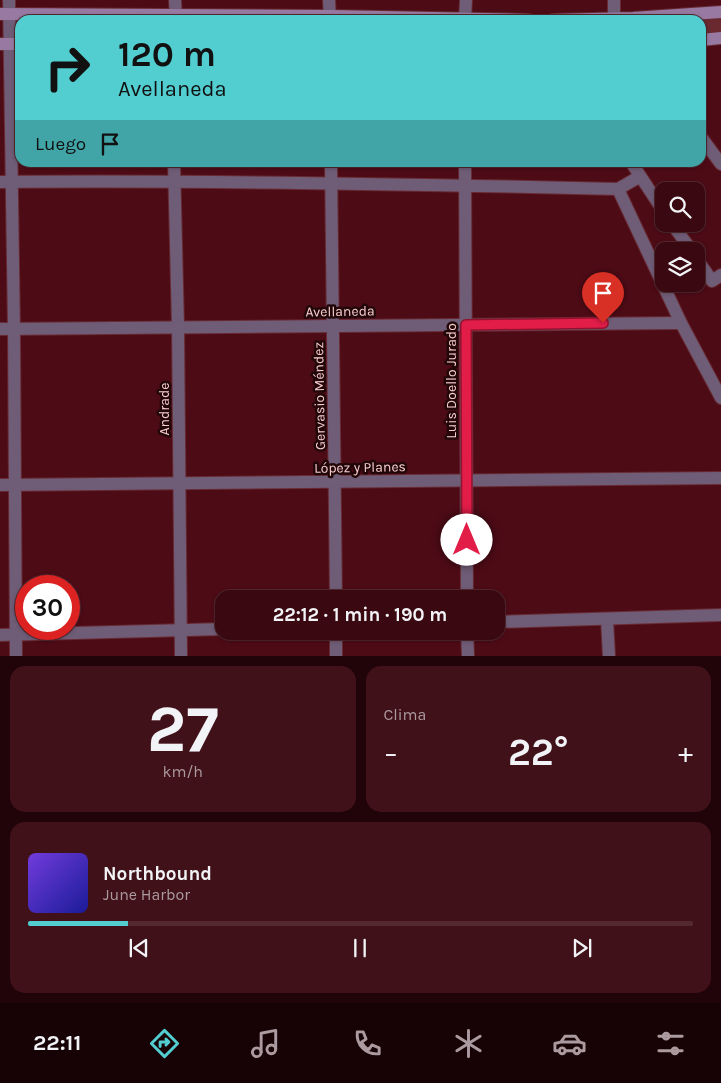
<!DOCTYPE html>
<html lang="es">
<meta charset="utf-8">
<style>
:root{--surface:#3a0810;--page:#411119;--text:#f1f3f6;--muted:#ab9a9f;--line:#542930;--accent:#52cdd0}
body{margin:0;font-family:Karla,sans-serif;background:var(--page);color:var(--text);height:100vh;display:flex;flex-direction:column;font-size:19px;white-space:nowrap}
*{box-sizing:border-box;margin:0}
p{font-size:16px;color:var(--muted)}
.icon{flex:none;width:28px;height:28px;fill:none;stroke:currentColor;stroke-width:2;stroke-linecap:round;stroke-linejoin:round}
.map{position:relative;height:656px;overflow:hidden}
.sheet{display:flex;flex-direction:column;gap:10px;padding:10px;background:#200409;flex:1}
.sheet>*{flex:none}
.top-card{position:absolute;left:15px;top:15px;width:691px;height:152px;border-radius:15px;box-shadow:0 1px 4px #0004,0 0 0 1px var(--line);background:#52cdd0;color:#111;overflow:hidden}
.tools{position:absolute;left:655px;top:182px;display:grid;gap:10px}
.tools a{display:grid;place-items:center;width:50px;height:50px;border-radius:10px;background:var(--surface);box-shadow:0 1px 4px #0004,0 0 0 1px var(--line);font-size:25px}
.speed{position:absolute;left:15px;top:575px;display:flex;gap:10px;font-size:25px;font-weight:700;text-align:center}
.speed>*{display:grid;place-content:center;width:65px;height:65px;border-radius:50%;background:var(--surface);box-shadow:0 1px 4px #0004,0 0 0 1px var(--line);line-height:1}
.speed .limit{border:8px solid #d22;background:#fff;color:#111}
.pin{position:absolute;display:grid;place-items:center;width:42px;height:42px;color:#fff;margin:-51px -21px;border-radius:50% 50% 50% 0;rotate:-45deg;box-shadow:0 0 5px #0007}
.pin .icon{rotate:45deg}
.me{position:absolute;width:55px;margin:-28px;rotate:0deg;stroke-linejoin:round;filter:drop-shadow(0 0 4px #0008)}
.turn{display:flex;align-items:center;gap:18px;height:105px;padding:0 20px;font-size:22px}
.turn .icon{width:65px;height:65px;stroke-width:2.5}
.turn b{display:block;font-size:35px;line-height:42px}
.then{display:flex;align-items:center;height:48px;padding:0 20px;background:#0003;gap:10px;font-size:19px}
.big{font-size:38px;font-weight:700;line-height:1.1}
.sheet .widget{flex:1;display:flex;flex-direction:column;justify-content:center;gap:8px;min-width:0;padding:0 18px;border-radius:15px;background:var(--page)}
.sheet .dial{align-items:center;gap:0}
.dial b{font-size:65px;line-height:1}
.song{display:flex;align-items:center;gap:15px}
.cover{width:60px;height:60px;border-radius:8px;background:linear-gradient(135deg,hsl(260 70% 55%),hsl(240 70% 35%))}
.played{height:5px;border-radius:2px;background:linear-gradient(90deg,var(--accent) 15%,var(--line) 15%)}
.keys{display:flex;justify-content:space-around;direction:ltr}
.heat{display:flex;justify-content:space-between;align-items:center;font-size:28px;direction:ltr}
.sheet .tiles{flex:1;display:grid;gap:10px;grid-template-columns:1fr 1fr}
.widget:last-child{grid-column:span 2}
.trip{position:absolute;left:215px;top:590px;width:290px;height:50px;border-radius:15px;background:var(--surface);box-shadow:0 1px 4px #0004,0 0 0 1px var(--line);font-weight:700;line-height:50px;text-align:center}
.tabs{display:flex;height:80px;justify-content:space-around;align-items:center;background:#170306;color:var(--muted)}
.tabs .icon{width:35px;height:35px}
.tabs .on{color:var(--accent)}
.tabs b{font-size:22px;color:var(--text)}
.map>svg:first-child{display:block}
</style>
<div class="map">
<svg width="721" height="656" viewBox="0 0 721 656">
<rect width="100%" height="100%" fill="#4d0b16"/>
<path fill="#6a292f" d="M721,18V32L701,34V20H695Z"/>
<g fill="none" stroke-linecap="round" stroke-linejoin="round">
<defs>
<g id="minor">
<path d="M9,0L14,329L16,656"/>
<path d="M175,0L176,20"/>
<path d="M329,0L330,20"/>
<path d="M465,20L466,0"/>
<path d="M614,20V0"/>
<path d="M701,137L721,164"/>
<path d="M174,162L178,327L181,656"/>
<path d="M331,162L336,599"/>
<path d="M465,162L467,599"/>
<path d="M631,162L664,212"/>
<path d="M0,182C206,180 412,184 618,189L639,177"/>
<path d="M618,189L681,323L721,398"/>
<path d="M672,224L692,251"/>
<path d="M696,258L712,281L721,275"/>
<path d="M0,329L681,323"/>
<path d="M0,485L721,478"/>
<path d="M607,619L609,656"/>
<path d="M496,622L721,615"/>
<path d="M336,631V656"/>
<path d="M467,631L468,656"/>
<path d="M0,635L224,629"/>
</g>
<g id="secondary">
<path d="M0,14L330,16L529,20"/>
<path d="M553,20L633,18L721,12"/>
<path d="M701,40L721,38"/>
<path d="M0,44H20"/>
</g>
</defs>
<use href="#minor" stroke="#682a33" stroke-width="14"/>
<use href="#secondary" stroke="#682a33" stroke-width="14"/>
<use href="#minor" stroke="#6f5c76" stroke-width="12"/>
<use href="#secondary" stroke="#9779a1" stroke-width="12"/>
</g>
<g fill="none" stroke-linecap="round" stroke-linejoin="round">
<defs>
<path id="route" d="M467,540L466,325L603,323"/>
</defs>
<use href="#route" stroke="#92132f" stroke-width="12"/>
<use href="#route" stroke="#e11d48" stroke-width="9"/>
</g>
<g text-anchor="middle" stroke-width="5" stroke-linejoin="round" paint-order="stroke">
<g font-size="14" fill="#f8cdce" stroke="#220709">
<text transform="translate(340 311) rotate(-1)" y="5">Avellaneda</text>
<text transform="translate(451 381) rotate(-90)" y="5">Luis Doello Jurado</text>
<text transform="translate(319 396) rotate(-91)" y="5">Gervasio Méndez</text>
<text transform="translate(164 409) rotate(-90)" y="5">Andrade</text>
<text transform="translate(360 467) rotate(-1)" y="5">López y Planes</text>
</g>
</g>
</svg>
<div class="tools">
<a><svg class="icon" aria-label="search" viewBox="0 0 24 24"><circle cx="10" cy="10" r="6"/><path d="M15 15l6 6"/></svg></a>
<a><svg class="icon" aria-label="layers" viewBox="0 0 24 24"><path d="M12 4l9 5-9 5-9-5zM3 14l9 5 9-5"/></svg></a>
</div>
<div class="speed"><div class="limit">30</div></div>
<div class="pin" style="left:603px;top:323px;background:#d93025"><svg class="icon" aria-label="arrive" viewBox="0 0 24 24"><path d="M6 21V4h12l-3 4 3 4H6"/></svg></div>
<svg class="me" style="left:467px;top:540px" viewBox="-20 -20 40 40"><circle r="19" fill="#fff"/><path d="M0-13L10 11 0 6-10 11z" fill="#e11d48"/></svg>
<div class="trip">22:12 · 1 min · 190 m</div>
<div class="top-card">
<div class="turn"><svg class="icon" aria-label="right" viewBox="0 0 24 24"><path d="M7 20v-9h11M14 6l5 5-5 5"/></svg><div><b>120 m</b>Avellaneda</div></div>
<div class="then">Luego<svg class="icon" aria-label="arrive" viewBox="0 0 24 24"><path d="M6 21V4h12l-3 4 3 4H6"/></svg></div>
</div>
</div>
<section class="sheet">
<div class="tiles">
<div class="widget dial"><b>27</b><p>km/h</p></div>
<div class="widget"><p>Clima</p>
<div class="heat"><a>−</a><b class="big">22°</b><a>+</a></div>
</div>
<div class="widget">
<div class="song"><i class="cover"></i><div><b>Northbound</b><p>June Harbor</p></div></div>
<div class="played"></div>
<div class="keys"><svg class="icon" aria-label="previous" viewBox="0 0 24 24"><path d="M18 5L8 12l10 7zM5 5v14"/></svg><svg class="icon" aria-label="pause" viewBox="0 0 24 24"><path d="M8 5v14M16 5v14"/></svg><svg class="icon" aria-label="next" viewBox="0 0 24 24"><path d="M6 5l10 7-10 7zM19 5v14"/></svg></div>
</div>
</div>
</section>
<nav class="tabs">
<b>22:11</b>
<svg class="icon on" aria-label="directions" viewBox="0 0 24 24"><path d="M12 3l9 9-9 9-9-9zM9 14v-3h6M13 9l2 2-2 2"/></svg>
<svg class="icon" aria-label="music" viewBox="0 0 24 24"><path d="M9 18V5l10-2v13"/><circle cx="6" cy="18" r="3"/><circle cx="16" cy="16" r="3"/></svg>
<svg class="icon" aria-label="phone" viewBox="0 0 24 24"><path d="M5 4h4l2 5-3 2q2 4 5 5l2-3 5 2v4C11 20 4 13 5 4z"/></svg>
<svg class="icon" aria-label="climate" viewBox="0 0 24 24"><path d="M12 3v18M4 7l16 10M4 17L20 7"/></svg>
<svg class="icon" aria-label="car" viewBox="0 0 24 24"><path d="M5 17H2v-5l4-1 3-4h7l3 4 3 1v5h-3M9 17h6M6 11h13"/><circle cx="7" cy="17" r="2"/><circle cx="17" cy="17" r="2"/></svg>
<svg class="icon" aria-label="filters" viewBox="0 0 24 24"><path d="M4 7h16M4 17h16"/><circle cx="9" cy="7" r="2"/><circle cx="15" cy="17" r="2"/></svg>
</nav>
